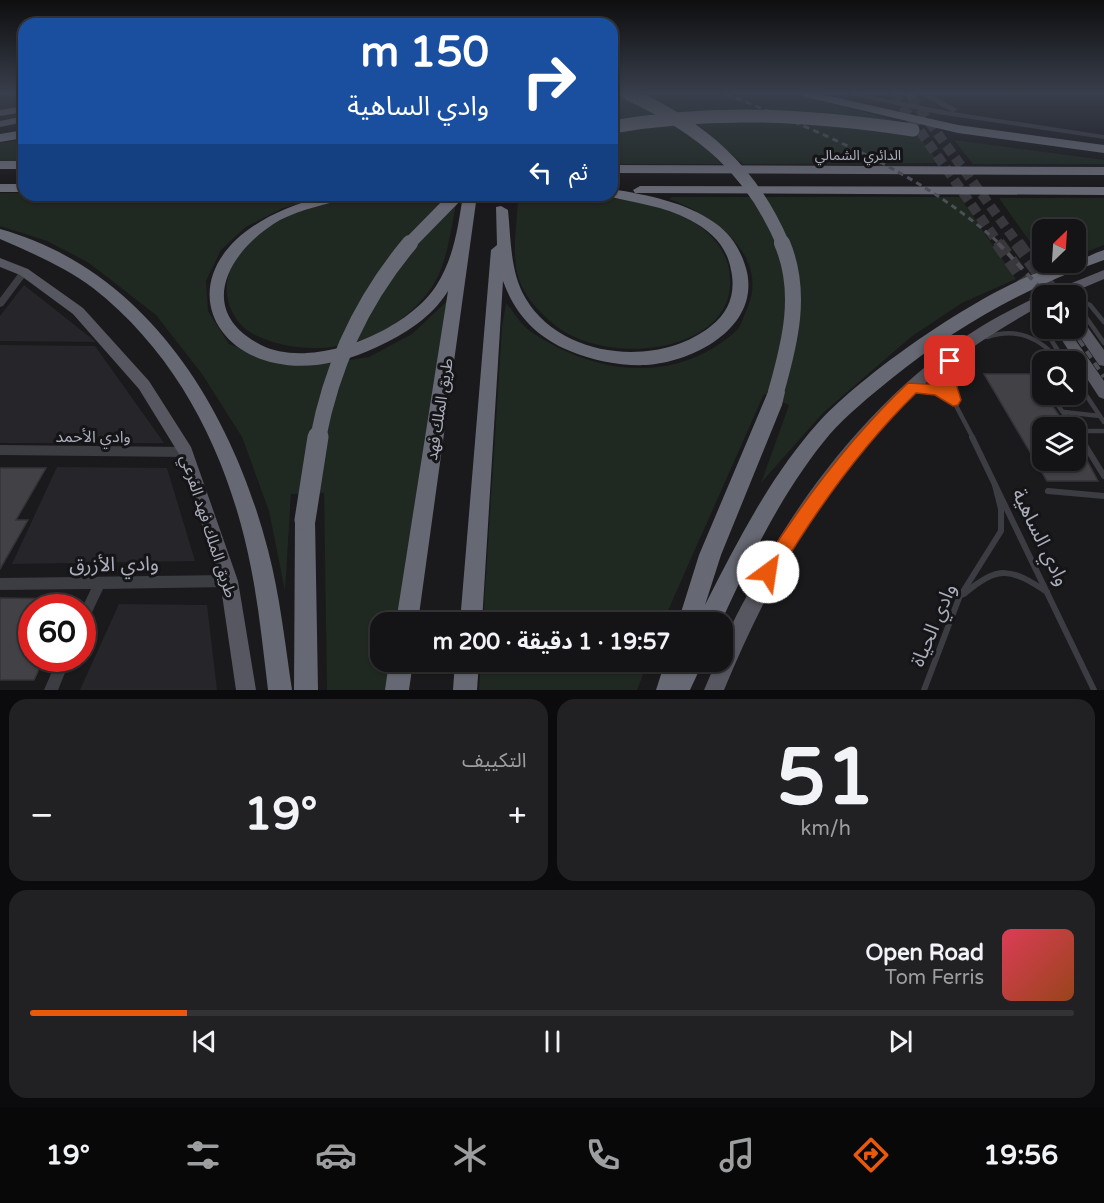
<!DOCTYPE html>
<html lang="ar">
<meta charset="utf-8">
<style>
:root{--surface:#141315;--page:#212022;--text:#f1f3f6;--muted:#9d9ea0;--line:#333234;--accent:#ea580c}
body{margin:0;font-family:"Varela Round","Noto Sans Arabic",sans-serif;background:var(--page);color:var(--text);direction:rtl;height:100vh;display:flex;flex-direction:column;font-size:22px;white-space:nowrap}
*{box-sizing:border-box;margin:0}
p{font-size:20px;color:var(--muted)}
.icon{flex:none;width:33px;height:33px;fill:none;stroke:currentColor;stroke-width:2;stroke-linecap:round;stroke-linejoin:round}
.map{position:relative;height:690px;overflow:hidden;direction:ltr}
.sheet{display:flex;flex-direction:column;gap:9px;padding:9px;background:#0b0a0c;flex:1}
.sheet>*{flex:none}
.hud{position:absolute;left:18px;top:18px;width:600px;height:183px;border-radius:18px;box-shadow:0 2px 4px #0004,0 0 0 2px var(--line);direction:rtl;background:#1a4fa0;color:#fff;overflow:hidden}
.needle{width:39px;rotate:25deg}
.fabs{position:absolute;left:1032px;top:219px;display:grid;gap:12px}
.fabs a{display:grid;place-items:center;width:54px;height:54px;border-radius:12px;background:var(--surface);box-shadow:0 2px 4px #0004,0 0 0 2px var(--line);font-size:30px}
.speed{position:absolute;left:18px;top:594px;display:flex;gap:12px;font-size:30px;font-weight:700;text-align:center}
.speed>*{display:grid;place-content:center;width:78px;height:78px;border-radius:50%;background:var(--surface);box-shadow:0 2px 4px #0004,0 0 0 2px var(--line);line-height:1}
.speed .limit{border:9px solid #d22;background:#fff;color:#111}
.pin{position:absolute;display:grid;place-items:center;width:51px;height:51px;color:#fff;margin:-26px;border-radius:12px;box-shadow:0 3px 9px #0006}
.me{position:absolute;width:66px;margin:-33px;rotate:31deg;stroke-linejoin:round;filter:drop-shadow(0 0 4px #0008)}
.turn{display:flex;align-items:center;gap:21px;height:126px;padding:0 30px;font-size:27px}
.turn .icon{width:78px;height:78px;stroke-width:2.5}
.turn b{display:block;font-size:42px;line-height:51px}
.then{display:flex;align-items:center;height:57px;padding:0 30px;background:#0003;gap:12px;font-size:22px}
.big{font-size:45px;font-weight:700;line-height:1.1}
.sheet .widget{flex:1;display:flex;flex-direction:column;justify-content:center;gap:9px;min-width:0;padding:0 21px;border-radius:18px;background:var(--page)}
.sheet .dial{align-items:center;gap:0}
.dial b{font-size:78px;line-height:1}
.song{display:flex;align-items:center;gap:18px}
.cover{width:72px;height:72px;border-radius:9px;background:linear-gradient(135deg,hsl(350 70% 55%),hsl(20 70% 35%))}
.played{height:6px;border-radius:3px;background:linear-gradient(90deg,var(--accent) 15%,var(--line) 15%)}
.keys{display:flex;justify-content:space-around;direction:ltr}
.heat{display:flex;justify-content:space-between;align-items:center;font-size:33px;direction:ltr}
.sheet .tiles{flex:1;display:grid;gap:9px;grid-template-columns:1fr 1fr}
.widget:last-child{grid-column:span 2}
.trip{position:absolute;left:370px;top:612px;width:363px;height:60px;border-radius:18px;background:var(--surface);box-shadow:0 2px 4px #0004,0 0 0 2px var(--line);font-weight:700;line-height:60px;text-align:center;direction:rtl}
.dock{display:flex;height:96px;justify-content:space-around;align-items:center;background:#080808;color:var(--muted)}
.dock .icon{width:42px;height:42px}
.dock .selected{color:var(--accent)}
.dock b{font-size:27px;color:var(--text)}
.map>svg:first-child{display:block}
</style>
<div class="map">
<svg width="1104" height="690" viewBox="0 0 1104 690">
<rect width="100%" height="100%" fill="#1a191c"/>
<g fill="#262529">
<path d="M24,285L96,342L0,341V316Z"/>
<path d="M0,345L95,346L164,443H0Z"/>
<path d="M57,467L167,468L195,561L12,564Z"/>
<path d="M119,604L207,605L217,690H80Z"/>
</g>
<g fill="#1f2821">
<path d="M612,94C651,101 696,136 722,164H612Z"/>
<path d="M637,94H798L908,124L842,115L843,123L918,135L939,163L743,164L702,128Z"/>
<path d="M24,140V162H0V143Z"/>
<path d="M954,140L1104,160V164H973Z"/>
<path d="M0,193L335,195L283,208L246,227L221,250L206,281L208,311L229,344L276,361L324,364L369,357L412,334L447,301L398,622H381V662H392L388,690H327L324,493L291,494L285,591L269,511L242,437L202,374L156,315L89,263L47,241L0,226Z"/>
<path d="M672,197H960L1016,279L962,303L911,337L823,413L761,483L789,405L764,394L663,622H483L502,327L506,303C514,312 522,327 533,333C596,375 676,385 736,331C741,327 743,317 746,311C772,257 714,215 669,199Z"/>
<path d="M999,198H1104V245L1076,256V230H1042V259Z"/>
<path d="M518,199C559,200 615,193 654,205C690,216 728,237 730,278C731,294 727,307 716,319C680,358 595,357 556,326C538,311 522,295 517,272C512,250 517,222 518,199Z"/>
<path d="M353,200H457C451,227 448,263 432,287C398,337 332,359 276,343C262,339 245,332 237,320C201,268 267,219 312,206C325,203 339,202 353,200Z"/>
<path d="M481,662H648L637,690H479Z"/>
</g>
<g fill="#414146" stroke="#343338" stroke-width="1.5">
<path d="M984,374H1030L1068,428H1042V460H1076V440L1098,481H1047Z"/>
<path d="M0,468H46L16,520H28L0,569Z"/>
<path d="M0,598L72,599L68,608H32V658H44L34,680H0Z"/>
</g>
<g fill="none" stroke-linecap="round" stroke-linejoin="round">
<g stroke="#37373c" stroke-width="10" stroke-dasharray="10 5" stroke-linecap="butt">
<path d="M894,94L999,244"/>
<path d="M911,97L1018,244"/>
</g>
<g stroke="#37373c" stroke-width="14" stroke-dasharray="14 7" stroke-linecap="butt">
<path d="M998,243L1042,305"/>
<path d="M1017,243L1056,296"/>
</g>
<g stroke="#3c3c43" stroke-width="4.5">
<path d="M1079,286L1081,310L1104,343"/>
<path d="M1076,298L1090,305L1104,322"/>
<path d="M1076,312L1083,319"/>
<path d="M1044,328L1063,359"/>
<path d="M987,337C1018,327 1040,338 1061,362"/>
<path d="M950,360L953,400L973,438"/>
<path d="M1035,375L1042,385"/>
<path d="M1076,380L1104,422"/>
<path d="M918,386L938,389L951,398"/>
<path d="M1050,394L1074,428"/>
<path d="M1064,412L1100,416"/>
<path d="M1076,430L1081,438"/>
<path d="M1076,431H1104"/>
</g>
<g stroke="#3c3c43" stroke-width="6">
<path d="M972,437L1094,690"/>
<path d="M1080,437L1104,476"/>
<path d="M1048,491L1104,496"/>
<path d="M964,594C998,565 1011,568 1047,592"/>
<path d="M924,690L959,598L1001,531V509L995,485"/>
</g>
<g fill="#3c3c43" fill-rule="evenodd">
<path d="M24,269L27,270L28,272L27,274L3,306L0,307V298L21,270Z"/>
<path d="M0,445L186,447L190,449L191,452L190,455L186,457L0,455Z"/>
<path d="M229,575L233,577L235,581L233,585L229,587L103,589L86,625L82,627V608L91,589L0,590V578Z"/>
<path d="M58,658H71L58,690H44Z"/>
</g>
<path fill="#3c3c43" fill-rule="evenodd" d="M851,94H863L952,112L920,94H928L956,108L957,110L953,112L1104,135V139L938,114L854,96Z"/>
<g fill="#565760" fill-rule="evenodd">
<path d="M905,94H913L916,97L908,99Z"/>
<path d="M24,106V112L0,116V110Z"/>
<path d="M24,116V122L0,127V121Z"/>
<path d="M0,258L28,269L83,308L149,381L191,447L238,581L256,690H236L220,581L179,454L139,389L73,314L20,275L0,267Z"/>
<path d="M1104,270V279L1064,296H1042V305C1006,325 972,346 939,372C839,452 773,573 724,690H704L716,662H723C723,633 742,607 754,582C805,485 887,384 982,326C1000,315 1019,306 1038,296L1045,295L1047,293Z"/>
<path d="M1076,316L1081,318L1104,350V366L1099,365L1074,328Z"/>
<path d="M1054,328H1067L1104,381V399L1099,397Z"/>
</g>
<g fill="#666873" fill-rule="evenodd">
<path d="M801,94H820L958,125L1104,145V153L958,133L806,97Z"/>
<path d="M24,130V138L0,142V134Z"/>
<rect x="0" y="161" width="24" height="8"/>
<path d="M612,165L1104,167V175L612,173Z"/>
<rect x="0" y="184" width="24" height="8"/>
<path d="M640,186L1104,187V195L635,193L633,190Z"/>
<path d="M612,189C647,195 686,202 715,223C732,235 742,252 747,272C759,328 693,362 646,365C620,366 594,361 570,351C538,338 515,315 503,281L482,622H460L491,250L497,245L496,207L501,206L508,210C511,239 510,273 526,299C562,359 659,368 711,326C729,312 736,293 731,270C727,246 711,231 690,220C664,206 635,203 607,196L612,195Z"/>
<path d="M328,195H352L350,198C326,204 302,209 280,220C230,249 193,310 261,345C312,371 407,331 436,286C454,258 458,227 463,195H477L418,622H396L448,291C432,317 405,334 377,347C218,423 120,247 328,195Z"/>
<path d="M0,229C148,270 232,411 268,550C280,596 285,643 292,690H268C263,649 259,608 251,568C230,460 181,357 93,288C65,267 32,253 0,239Z"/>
<path d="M1104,250V260C1026,287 955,327 891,379C870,396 848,414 830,434C783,490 751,557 721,622H678L699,555L770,387L776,385L782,387L785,392L782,405L721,555L705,605C737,542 770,477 817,424C864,371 1003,274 1072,262C1078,262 1094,253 1104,250Z"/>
<path d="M305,510L312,513L315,520L318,690H294L295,520L298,513Z"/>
<path d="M389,662H413L409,690H385Z"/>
<path d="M455,662H479L477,690H453Z"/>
<path d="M665,662H703L690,690H656Z"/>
</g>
<path stroke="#4d4e56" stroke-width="3" stroke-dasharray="6 4.5" stroke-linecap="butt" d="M726,94C823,133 922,173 1000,244"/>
<g stroke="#4d4e56" stroke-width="4" stroke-dasharray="8 6" stroke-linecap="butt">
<path d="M998,243L1048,296"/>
<path d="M1071,328L1104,377"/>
</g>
<g stroke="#666873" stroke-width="13">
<path d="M629,94C702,128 751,169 783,244"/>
<path d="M612,127C714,109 811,115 913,130"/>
<path d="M409,244L457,195"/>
</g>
<g stroke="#666873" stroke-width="16">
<path d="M776,392C790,343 803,292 782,243"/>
<path d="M318,438C332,365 362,300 410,243"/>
</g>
<path stroke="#666873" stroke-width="21" d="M305,520L318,437"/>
</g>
<linearGradient id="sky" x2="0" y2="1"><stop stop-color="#0e0e0f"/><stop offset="0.49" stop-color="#383e4b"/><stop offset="1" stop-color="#383e4b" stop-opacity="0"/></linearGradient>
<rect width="1104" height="190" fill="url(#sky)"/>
<path fill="#ea580c" stroke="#983908" stroke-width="1.5" d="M950,356L957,361V387L961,400L958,405L953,406L935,395L916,393C860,448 815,511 775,579L768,581L762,579L759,572L762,566C804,499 851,437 908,383L942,385L943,361Z"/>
<g text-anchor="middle" stroke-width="6" stroke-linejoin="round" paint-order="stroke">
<g font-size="14" fill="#abaebc" stroke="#151417">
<text x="858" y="160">الدائري الشمالي</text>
</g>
<g font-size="16" fill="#abaebc" stroke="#151417">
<text transform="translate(439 409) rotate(-81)" y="6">طريق الملك فهد</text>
<text x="93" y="442">وادي الأحمد</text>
<text transform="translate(209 526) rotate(72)" y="6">طريق الملك فهد الفرعي</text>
</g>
<g font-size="20" fill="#abaebc" stroke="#151417">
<text transform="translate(1041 537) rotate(64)" y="7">وادي الساهية</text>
<text transform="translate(114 564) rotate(-1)" y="7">وادي الأزرق</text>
<text transform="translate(933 625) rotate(-67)" y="7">وادي الحياة</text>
</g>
</g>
</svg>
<div class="fabs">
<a><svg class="needle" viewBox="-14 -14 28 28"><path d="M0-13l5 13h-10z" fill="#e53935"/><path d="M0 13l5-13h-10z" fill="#9d9ea0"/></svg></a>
<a><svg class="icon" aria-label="sound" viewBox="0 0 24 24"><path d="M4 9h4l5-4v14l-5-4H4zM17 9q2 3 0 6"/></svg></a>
<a><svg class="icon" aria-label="search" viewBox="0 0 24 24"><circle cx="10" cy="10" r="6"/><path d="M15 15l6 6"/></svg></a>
<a><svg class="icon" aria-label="layers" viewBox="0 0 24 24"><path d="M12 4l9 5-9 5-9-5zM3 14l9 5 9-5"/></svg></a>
</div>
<div class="speed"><div class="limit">60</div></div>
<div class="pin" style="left:950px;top:361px;background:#d93025"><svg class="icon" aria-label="arrive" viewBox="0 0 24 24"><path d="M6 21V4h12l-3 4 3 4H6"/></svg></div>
<svg class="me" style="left:768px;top:572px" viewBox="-20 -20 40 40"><circle r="19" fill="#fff"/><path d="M0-13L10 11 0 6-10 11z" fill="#ea580c"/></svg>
<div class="trip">19:57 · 1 دقيقة · 200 m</div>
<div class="hud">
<div class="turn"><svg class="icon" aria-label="right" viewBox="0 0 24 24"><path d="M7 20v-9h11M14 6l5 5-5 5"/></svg><div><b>150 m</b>وادي الساهية</div></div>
<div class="then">ثم<svg class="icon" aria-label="left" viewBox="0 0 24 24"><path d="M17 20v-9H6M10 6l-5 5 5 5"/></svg></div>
</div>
</div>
<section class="sheet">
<div class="tiles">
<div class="widget dial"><b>51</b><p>km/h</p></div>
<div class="widget"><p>التكييف</p>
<div class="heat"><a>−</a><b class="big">19°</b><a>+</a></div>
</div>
<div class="widget">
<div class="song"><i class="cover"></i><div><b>Open Road</b><p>Tom Ferris</p></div></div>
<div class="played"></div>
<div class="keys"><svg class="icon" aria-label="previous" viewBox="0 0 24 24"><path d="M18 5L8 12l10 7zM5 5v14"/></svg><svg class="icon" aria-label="pause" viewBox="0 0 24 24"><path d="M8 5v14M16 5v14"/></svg><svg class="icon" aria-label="next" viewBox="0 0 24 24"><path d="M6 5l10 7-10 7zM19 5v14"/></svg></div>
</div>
</div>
</section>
<nav class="dock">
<b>19:56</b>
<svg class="icon selected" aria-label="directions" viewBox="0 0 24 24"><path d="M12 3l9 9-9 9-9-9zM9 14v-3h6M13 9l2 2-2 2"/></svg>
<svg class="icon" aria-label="music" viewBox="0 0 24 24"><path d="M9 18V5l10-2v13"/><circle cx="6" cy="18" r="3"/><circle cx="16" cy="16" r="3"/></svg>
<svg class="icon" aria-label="phone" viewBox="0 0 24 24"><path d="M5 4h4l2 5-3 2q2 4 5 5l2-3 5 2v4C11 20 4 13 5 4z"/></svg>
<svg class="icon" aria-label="climate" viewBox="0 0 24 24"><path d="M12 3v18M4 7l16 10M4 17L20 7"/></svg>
<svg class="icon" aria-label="car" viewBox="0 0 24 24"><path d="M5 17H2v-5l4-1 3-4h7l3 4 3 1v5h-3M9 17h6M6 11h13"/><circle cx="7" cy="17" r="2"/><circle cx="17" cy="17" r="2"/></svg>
<svg class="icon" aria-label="filters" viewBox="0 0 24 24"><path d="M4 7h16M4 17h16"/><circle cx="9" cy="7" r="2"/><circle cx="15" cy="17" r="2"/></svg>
<b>19°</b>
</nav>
